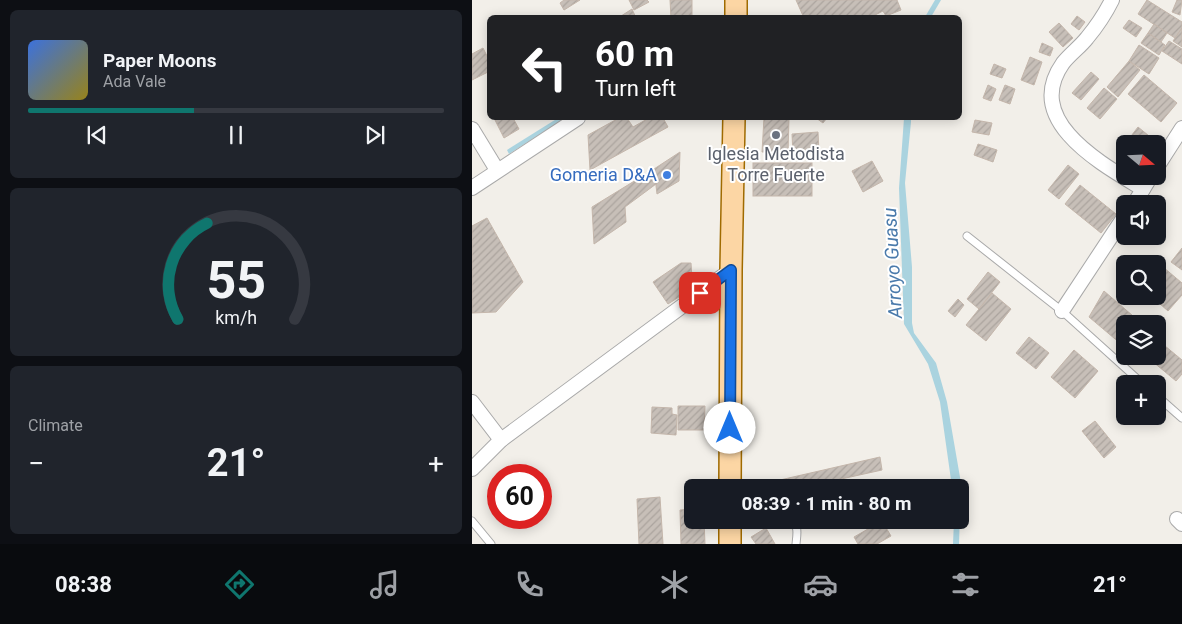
<!DOCTYPE html>
<meta charset="utf-8">
<style>
:root{--surface:#171b24;--page:#20242c;--text:#f1f3f6;--muted:#9ea1a6;--line:#363941;--accent:#0f766e}
body{margin:0;font-family:Roboto,sans-serif;background:var(--page);color:var(--text);height:100vh;display:flex;flex-direction:column;font-size:19px;white-space:nowrap}
*{box-sizing:border-box;margin:0}
p{font-size:16px;color:var(--muted)}
.icon{flex:none;width:28px;height:28px;fill:none;stroke:currentColor;stroke-width:2;stroke-linecap:round;stroke-linejoin:round}
.map{position:relative;flex:1;overflow:hidden}
.drawer{display:flex;flex-direction:column;gap:10px;padding:10px;background:#0d0f14;width:472px}
.drawer>*{flex:none}
.guide{position:absolute;left:15px;top:15px;width:475px;height:105px;border-radius:8px;box-shadow:0 2px 12px #0003;background:#202124;color:#fff;overflow:hidden}
.needle{width:32px;rotate:109deg}
.controls{position:absolute;left:644px;top:135px;display:grid;gap:10px}
.controls a{display:grid;place-items:center;width:50px;height:50px;border-radius:8px;background:var(--surface);box-shadow:0 2px 12px #0003;font-size:25px}
.speed{position:absolute;left:15px;top:464px;display:flex;gap:10px;font-size:25px;font-weight:700;text-align:center}
.speed>*{display:grid;place-content:center;width:65px;height:65px;border-radius:50%;background:var(--surface);box-shadow:0 2px 12px #0003;line-height:1}
.speed .limit{border:8px solid #d22;background:#fff;color:#111}
.pin{position:absolute;display:grid;place-items:center;width:42px;height:42px;color:#fff;margin:-21px;border-radius:10px;box-shadow:0 2px 8px #0006}
.me{position:absolute;width:55px;margin:-28px;rotate:0deg;stroke-linejoin:round;filter:drop-shadow(0 0 4px #0008)}
.turn{display:flex;align-items:center;gap:18px;height:105px;padding:0 25px;font-size:22px}
.turn .icon{width:65px;height:65px;stroke-width:2.5}
.turn b{display:block;font-size:35px;line-height:42px}
.big{font-size:38px;font-weight:700;line-height:1.1}
.drawer .card{flex:1;display:flex;flex-direction:column;justify-content:center;gap:8px;min-width:0;padding:0 18px;border-radius:8px;background:var(--page)}
.drawer .dial{align-items:center;gap:0}
.dial svg{height:130px;overflow:visible;fill:none;stroke:var(--line);stroke-width:7;stroke-linecap:round;text-anchor:middle}
.dial text{fill:var(--text);stroke:none}
.song{display:flex;align-items:center;gap:15px}
.cover{width:60px;height:60px;border-radius:8px;background:linear-gradient(135deg,hsl(220 70% 55%),hsl(50 70% 35%))}
.played{height:5px;border-radius:2px;background:linear-gradient(90deg,var(--accent) 40%,var(--line) 40%)}
.keys{display:flex;justify-content:space-around;direction:ltr}
.heat{display:flex;justify-content:space-between;align-items:center;font-size:28px;direction:ltr}
.trip{position:absolute;left:212px;top:479px;width:285px;height:50px;border-radius:8px;background:var(--surface);box-shadow:0 2px 12px #0003;font-weight:700;line-height:50px;text-align:center}
.menu{display:flex;height:80px;justify-content:space-around;align-items:center;background:#090b0e;color:var(--muted)}
.menu .icon{width:35px;height:35px}
.menu .selected{color:var(--accent)}
.menu b{font-size:22px;color:var(--text)}
main{display:flex;flex:1;min-height:0}
.map>svg:first-child{display:block}
</style>
<main>
<section class="drawer">
<div class="card">
<div class="song"><i class="cover"></i><div><b>Paper Moons</b><p>Ada Vale</p></div></div>
<div class="played"></div>
<div class="keys"><svg class="icon" aria-label="previous" viewBox="0 0 24 24"><path d="M18 5L8 12l10 7zM5 5v14"/></svg><svg class="icon" aria-label="pause" viewBox="0 0 24 24"><path d="M8 5v14M16 5v14"/></svg><svg class="icon" aria-label="next" viewBox="0 0 24 24"><path d="M6 5l10 7-10 7zM19 5v14"/></svg></div>
</div>
<div class="card dial"><svg viewBox="0 0 100 80">
<path d="M14 69A42 42 0 1 1 86 69"/>
<path d="M14 69A42 42 0 0 1 32 10" stroke="#0f766e"/>
<text x="50" y="56" font-size="32" font-weight="700">55</text>
<text x="50" y="72" font-size="11">km/h</text>
</svg></div>
<div class="card"><p>Climate</p>
<div class="heat"><a>−</a><b class="big">21°</b><a>+</a></div>
</div>
</section>
<div class="map">
<svg width="710" height="544" viewBox="0 0 710 544">
<defs>
<pattern id="building-hatch" width="6" height="6" patternUnits="userSpaceOnUse" patternTransform="scale(1.25)"><rect width="6" height="6" fill="#c7bfb8"/><path d="M-1 1l2-2M0 6l6-6M5 7l2-2" fill="none" stroke="#aba49e"/></pattern>
</defs>
<rect width="100%" height="100%" fill="#f2efe9"/>
<g fill="#aad3df">
<path d="M463,0H469L459,17H453Z"/>
<path d="M86,118H93L37,154L35,150Z"/>
<path d="M432,118H439V122L433,183L440,267V323L442,333L464,363L475,402L489,483L487,544H481L482,520H489V488L480,487L468,402L456,364L432,324L427,188Z"/>
</g>
<g fill="url(#building-hatch)" stroke="#c4b6ab">
<path d="M108,0L92,10L88,3L92,0Z"/>
<path d="M157,0H175L177,2L162,10Z"/>
<path d="M198,0H220V18H199Z"/>
<path d="M324,0H425L429,10L414,16L411,11L397,18H332Z"/>
<path d="M675,0L710,22V28L703,38L666,14Z"/>
<path d="M705,0H710L708,15L700,12Z"/>
<path d="M160,9L164,18H146Z"/>
<path d="M605,16L613,22L607,30L599,24Z"/>
<path d="M657,20L670,28L664,37L651,28Z"/>
<path d="M587,23L601,38L591,47L577,32Z"/>
<path d="M682,24L695,33L689,42L676,33Z"/>
<path d="M710,28V47L701,41Z"/>
<path d="M676,33L693,45L687,55L669,43Z"/>
<path d="M697,41L710,49V64L690,51Z"/>
<path d="M570,43L581,48L578,56L567,52Z"/>
<path d="M667,45L687,58L677,74L657,61Z"/>
<path d="M11,48L18,62V71L0,80V54Z"/>
<path d="M558,57L570,62L562,85L549,80Z"/>
<path d="M657,61L668,70L646,97L635,87Z"/>
<path d="M522,64L534,69L530,78L518,74Z"/>
<path d="M619,72L627,79L609,100L600,93Z"/>
<path d="M672,75L705,103L689,122L656,94Z"/>
<path d="M516,85L524,89L519,101L511,98Z"/>
<path d="M533,85L543,89L538,104L527,100Z"/>
<path d="M632,88L645,99L628,119L615,108Z"/>
<path d="M22,118H41L47,129L32,138Z"/>
<path d="M147,118H155L161,127L177,118H191L196,127L118,170L116,135Z"/>
<path d="M292,118H317L316,153L290,152Z"/>
<path d="M344,118H355L351,123Z"/>
<path d="M503,120L520,123L517,135L500,132Z"/>
<path d="M666,127L682,140L680,144H653Z"/>
<path d="M346,132L347,152L321,154L320,134Z"/>
<path d="M506,144L525,150L521,162L502,155Z"/>
<path d="M208,152L207,181L185,194L182,169Z"/>
<path d="M400,161L411,181L391,192L380,171Z"/>
<rect x="281" y="163" width="59" height="33"/>
<path d="M596,165L607,174L587,199L576,190Z"/>
<path d="M182,169L184,184L153,207L154,222L122,244L120,207Z"/>
<path d="M608,185L644,214L629,233L593,204Z"/>
<path d="M15,218L51,282L24,312L0,313V226Z"/>
<path d="M710,248V270L699,262Z"/>
<path d="M209,263H219L221,294L210,295L196,304L181,282Z"/>
<path d="M691,267L710,283V295L696,311L679,296H685V274Z"/>
<path d="M516,272L528,282L507,309L495,299Z"/>
<path d="M632,291L668,322L652,324V340L649,344L617,317Z"/>
<path d="M520,293L539,309L514,341L494,325Z"/>
<path d="M486,299L492,305L483,317L476,311Z"/>
<path d="M557,337L577,353L564,369L544,353Z"/>
<path d="M687,341L710,360V374L704,381L674,356H685V344Z"/>
<path d="M602,350L626,371L603,398L579,377Z"/>
<path d="M206,406H233L232,430H206Z"/>
<path d="M180,407L200,408V414L205,415L204,435L179,433Z"/>
<path d="M623,421L644,447L632,458L610,431Z"/>
<path d="M408,457L410,470L351,483V488H310L308,480Z"/>
<path d="M188,497L191,544H167L165,499Z"/>
<path d="M221,509V520H232L233,544H209L208,510Z"/>
<path d="M410,521L419,536L405,544H386L382,537Z"/>
<path d="M294,528L303,544H284L279,537Z"/>
</g>
<g fill="none" stroke-linecap="round" stroke-linejoin="round">
<defs>
<g id="lane">
<path d="M495,236L590,311L671,384"/>
<path d="M685,396L710,418"/>
<path d="M319,520C327,526 325,534 324,544"/>
<path d="M0,521L19,544"/>
</g>
<g id="street">
<path d="M640,0C633,14 625,26 615,38C608,47 598,54 591,63C550,121 630,164 671,189"/>
<path d="M0,129L25,170"/>
<path d="M685,167L710,128"/>
<path d="M0,188L106,118"/>
<path d="M662,204L679,176"/>
<path d="M590,311L652,217"/>
<path d="M0,402L29,440"/>
<path d="M0,469L29,440L259,270"/>
<path d="M705,519L710,524"/>
</g>
<g id="primary">
<path d="M264,18V0"/>
<path d="M258,488L259,270L262,118"/>
<path d="M258,544V520"/>
</g>
</defs>
<use href="#lane" stroke="#a9a9a9" stroke-width="9"/>
<use href="#street" stroke="#a9a9a9" stroke-width="16"/>
<use href="#primary" stroke="#a06b00" stroke-width="24"/>
<use href="#lane" stroke="#fff" stroke-width="7"/>
<use href="#street" stroke="#fff" stroke-width="14"/>
<use href="#primary" stroke="#fcd6a4" stroke-width="21"/>
</g>
<g fill="none" stroke-linecap="round" stroke-linejoin="round">
<defs>
<path id="route" d="M228,293L259,270L258,428"/>
</defs>
<use href="#route" stroke="#114b97" stroke-width="12"/>
<use href="#route" stroke="#1a73e8" stroke-width="9"/>
</g>
<circle fill="#6b7280" stroke="#fff" stroke-width="2" cx="304" cy="135" r="5"/>
<circle fill="#3f7fe0" stroke="#fff" stroke-width="2" cx="195" cy="175" r="5"/>
<g text-anchor="middle" stroke-width="4" stroke-linejoin="round" paint-order="stroke">
<g font-size="18" fill="#5b616d" stroke="#fff">
<text x="304" y="160">Iglesia Metodista<tspan x="304" dy="21">Torre Fuerte</tspan></text>
</g>
<g font-size="18" fill="#366cbe" stroke="#fff" text-anchor="end">
<text x="185" y="181">Gomeria D&amp;A</text>
</g>
<g font-size="19" font-style="italic" fill="#4a7aab" stroke="#fff">
<text transform="translate(420 263) rotate(-93)" y="7">Arroyo Guasu</text>
</g>
</g>
</svg>
<div class="controls">
<a><svg class="needle" viewBox="-14 -14 28 28"><path d="M0-13l5 13h-10z" fill="#e53935"/><path d="M0 13l5-13h-10z" fill="#9ea1a6"/></svg></a>
<a><svg class="icon" aria-label="sound" viewBox="0 0 24 24"><path d="M4 9h4l5-4v14l-5-4H4zM17 9q2 3 0 6"/></svg></a>
<a><svg class="icon" aria-label="search" viewBox="0 0 24 24"><circle cx="10" cy="10" r="6"/><path d="M15 15l6 6"/></svg></a>
<a><svg class="icon" aria-label="layers" viewBox="0 0 24 24"><path d="M12 4l9 5-9 5-9-5zM3 14l9 5 9-5"/></svg></a>
<a>+</a>
</div>
<div class="speed"><div class="limit">60</div></div>
<div class="pin" style="left:228px;top:293px;background:#d93025"><svg class="icon" aria-label="arrive" viewBox="0 0 24 24"><path d="M6 21V4h12l-3 4 3 4H6"/></svg></div>
<svg class="me" style="left:258px;top:428px" viewBox="-20 -20 40 40"><circle r="19" fill="#fff"/><path d="M0-13L10 11 0 6-10 11z" fill="#1a73e8"/></svg>
<div class="trip">08:39 · 1 min · 80 m</div>
<div class="guide">
<div class="turn"><svg class="icon" aria-label="left" viewBox="0 0 24 24"><path d="M17 20v-9H6M10 6l-5 5 5 5"/></svg><div><b>60 m</b>Turn left</div></div>
</div>
</div>
</main>
<nav class="menu">
<b>08:38</b>
<svg class="icon selected" aria-label="directions" viewBox="0 0 24 24"><path d="M12 3l9 9-9 9-9-9zM9 14v-3h6M13 9l2 2-2 2"/></svg>
<svg class="icon" aria-label="music" viewBox="0 0 24 24"><path d="M9 18V5l10-2v13"/><circle cx="6" cy="18" r="3"/><circle cx="16" cy="16" r="3"/></svg>
<svg class="icon" aria-label="phone" viewBox="0 0 24 24"><path d="M5 4h4l2 5-3 2q2 4 5 5l2-3 5 2v4C11 20 4 13 5 4z"/></svg>
<svg class="icon" aria-label="climate" viewBox="0 0 24 24"><path d="M12 3v18M4 7l16 10M4 17L20 7"/></svg>
<svg class="icon" aria-label="car" viewBox="0 0 24 24"><path d="M5 17H2v-5l4-1 3-4h7l3 4 3 1v5h-3M9 17h6M6 11h13"/><circle cx="7" cy="17" r="2"/><circle cx="17" cy="17" r="2"/></svg>
<svg class="icon" aria-label="filters" viewBox="0 0 24 24"><path d="M4 7h16M4 17h16"/><circle cx="9" cy="7" r="2"/><circle cx="15" cy="17" r="2"/></svg>
<b>21°</b>
</nav>
